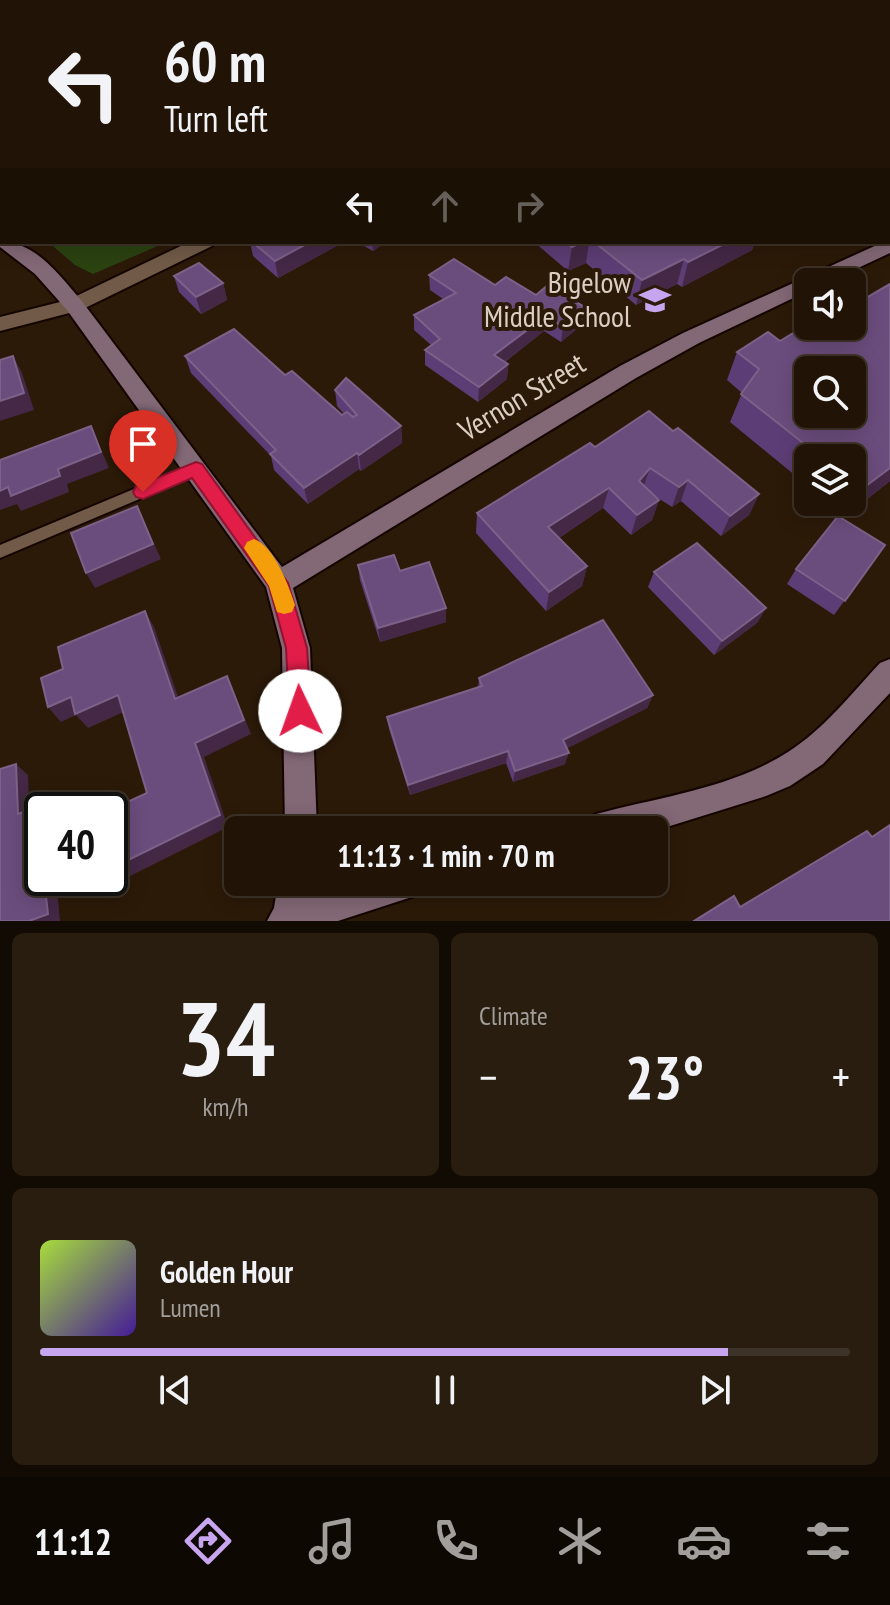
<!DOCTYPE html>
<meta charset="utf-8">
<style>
:root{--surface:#211406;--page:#291d10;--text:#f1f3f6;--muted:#a29e9b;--line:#3e3328;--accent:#c7a6ef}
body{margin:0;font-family:"PT Sans Narrow",sans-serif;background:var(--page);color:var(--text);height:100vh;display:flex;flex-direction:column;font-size:30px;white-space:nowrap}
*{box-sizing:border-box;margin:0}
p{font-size:26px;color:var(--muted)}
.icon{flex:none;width:44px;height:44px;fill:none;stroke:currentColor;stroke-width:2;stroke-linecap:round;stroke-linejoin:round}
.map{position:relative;height:921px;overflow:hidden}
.details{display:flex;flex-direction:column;gap:12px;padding:12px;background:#120b03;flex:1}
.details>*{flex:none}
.top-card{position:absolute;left:0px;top:0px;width:890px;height:244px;box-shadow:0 4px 20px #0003,0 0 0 2px var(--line);background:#211406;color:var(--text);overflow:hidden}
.buttons{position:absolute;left:794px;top:268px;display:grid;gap:16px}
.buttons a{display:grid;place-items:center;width:72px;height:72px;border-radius:12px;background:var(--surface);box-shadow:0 4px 20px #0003,0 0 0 2px var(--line);font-size:40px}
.speed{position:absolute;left:24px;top:792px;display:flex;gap:16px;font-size:40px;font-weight:700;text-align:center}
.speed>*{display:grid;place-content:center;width:104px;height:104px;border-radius:50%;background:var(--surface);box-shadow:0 4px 20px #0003,0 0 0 2px var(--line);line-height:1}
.speed .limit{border:4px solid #111;border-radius:12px;background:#fff;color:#111}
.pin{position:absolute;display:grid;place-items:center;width:68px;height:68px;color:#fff;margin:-82px -34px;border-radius:50% 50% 50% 0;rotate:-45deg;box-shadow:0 0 8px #0007}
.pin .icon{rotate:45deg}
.me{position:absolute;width:88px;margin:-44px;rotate:357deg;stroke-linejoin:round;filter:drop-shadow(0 0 6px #0008)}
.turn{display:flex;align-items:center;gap:28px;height:168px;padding:0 32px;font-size:36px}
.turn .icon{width:104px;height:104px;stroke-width:2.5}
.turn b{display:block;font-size:56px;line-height:68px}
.lanes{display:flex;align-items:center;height:76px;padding:0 32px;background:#0003;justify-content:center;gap:40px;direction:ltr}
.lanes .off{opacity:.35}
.big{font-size:60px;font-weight:700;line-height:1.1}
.details .widget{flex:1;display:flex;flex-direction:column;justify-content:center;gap:12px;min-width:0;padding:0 28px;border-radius:12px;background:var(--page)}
.details .dial{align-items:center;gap:0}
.dial b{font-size:104px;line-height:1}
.song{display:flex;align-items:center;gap:24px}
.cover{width:96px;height:96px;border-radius:12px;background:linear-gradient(135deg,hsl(80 70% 55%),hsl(260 70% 35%))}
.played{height:8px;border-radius:4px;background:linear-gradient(90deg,var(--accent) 85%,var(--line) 85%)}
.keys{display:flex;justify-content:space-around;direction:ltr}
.heat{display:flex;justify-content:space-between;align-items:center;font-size:44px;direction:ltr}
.details .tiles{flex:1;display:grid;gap:12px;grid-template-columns:1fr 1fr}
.widget:last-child{grid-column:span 2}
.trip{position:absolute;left:224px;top:816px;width:444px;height:80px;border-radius:12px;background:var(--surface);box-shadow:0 4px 20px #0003,0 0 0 2px var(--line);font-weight:700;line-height:80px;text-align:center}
.menu{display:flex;height:128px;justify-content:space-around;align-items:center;background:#0d0802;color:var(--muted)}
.menu .icon{width:56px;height:56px}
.menu .active{color:var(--accent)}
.menu b{font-size:36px;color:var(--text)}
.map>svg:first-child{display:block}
</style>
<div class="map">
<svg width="890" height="921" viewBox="0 0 890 921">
<rect width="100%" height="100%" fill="#2c1a08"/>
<path fill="#2b4211" d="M48,242H167L93,274L75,265Z"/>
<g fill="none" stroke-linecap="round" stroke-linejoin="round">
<defs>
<path id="lane" d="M196,463L201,465L203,469L201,473L0,558V545Z"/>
<g id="street">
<path d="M294,0H313L314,2H295Z"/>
<rect x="888" y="165" width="2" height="11"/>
<path d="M189,242H215L212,246L81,310L0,331V317L68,300Z"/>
</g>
<g id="secondary">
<path d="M0,237L2,242C36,242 60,276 81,300L282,567L620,366L683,333L890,239V253L828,282H808V291L699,343L636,378L293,588L310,648L317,830H285L282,648L266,587L67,310L35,274L0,247Z"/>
<path d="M890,659V693L823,764L790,786L766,796L654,831L580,830L585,819L596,814C659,797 732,788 788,752C824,729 851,694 880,663Z"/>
<path d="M278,882H312L309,896L355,882H426L421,894L338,921H267L274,908Z"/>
</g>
</defs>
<use href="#lane" stroke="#140500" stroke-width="4"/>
<use href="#street" stroke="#140500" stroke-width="4"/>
<use href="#secondary" stroke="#140500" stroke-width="4"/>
<use href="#lane" fill="#715b48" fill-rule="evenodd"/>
<use href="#street" fill="#715b48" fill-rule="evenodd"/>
<use href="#secondary" fill="#836876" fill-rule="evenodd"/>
</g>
<g fill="#5d3d75">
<path d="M890,0V64L888,62V2Z"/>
<path d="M250,242H344L278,278L253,256Z"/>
<path d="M357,242H386L373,251Z"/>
<path d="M534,242H755L752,250L682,287L677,284L636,305L586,263L568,271Z"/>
<path d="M429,275L495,285L586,308L584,323L561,342L544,331L505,362L508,364L507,379L478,402L425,365V350L431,345L414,330V315L443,299L430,290Z"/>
<path d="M174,276L223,283L227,300L201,314L179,292Z"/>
<path d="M768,332L890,481L846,516L828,502H852V458H808V486L730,422L742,393L727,380L737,352Z"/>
<path d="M185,356L285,375L342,415L344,414L337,406L335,390L401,426L402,443L361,471L359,469L308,504L274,470L271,456L191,373Z"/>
<path d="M673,431L759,494L749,515L721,536L681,501L672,507L655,496L659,500L652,520L631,535L603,508L559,538L587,566L582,586L546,611L476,533L477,513L595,447Z"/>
<path d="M885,545L834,615L787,584L796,569Z"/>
<path d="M358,565L400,571L446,622L380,642L360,580Z"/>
<path d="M654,572L758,622L714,655L648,587Z"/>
<path d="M479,678L653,695L647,708L567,748L565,764L513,782L506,763L410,795L389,729L387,717L478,688Z"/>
</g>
<g fill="#442846">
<path d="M75,0H111L106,2H76Z"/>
<path d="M310,242H344L278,278L275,261Z"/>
<path d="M372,242H386L373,251Z"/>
<path d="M582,242H589L586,263L568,271L572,247Z"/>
<path d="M728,242H755L752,250L682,287L688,262Z"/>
<path d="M684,259L677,284L636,305L642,280Z"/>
<path d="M223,283L227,300L201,314L196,297Z"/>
<path d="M586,308L584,323L561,342L563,327Z"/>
<path d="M546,316L544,331L494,370V355Z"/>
<path d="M13,356L22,373L34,410L0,421V401Z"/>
<path d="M508,364L507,379L478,402L479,387Z"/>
<path d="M91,426L109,468L67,484L69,492L21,511L17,504L0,510V491L58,469Z"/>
<path d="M401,426L402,443L361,471L359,455Z"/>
<path d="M357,453L359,469L308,504L304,488Z"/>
<path d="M650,468L643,488L639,481Z"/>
<path d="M890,468V481L846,516L862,489Z"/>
<path d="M688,480L681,501L672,507L679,487Z"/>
<path d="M609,488L603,508L545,547L548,527Z"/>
<path d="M759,494L749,515L721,536L730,516Z"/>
<path d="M659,500L652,520L631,535L637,515Z"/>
<path d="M137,506L161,559L95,588L86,573Z"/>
<path d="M587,566L582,586L546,611L549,592Z"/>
<path d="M446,608V622L380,642L378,628Z"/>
<path d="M766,608L758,622L714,655L722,641Z"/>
<path d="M145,611L154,627L184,714L175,699Z"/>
<path d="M227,676L251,734L204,757L228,827L130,876L118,865L195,743Z"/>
<path d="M118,695L128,710L88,728L76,715L61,722L48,707L71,697Z"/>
<path d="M653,695L647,708L560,752L563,740Z"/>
<path d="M508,751L506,763L410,795L408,785Z"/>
<path d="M569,753L565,764L513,782L515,771Z"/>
<path d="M16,764L28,775L30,824L18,814Z"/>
<path d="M37,807L42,811V855Z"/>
<path d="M44,878H56L60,921H29Z"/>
</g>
<g fill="#6b4d7d" stroke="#7c6188" stroke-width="2" fill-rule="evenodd">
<path d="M501,0H529L536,2H500Z"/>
<path d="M725,0H759L758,2H723Z"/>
<path d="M822,0H890V43L888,41V2H820Z"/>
<path d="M252,242H310L275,261Z"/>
<path d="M566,242H582L572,247Z"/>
<path d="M594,242H728L688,262L684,259L642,280Z"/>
<path d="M454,259L495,285L506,277L536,295L548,285L586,308L563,327L546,316L494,355L508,364L479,387L425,350L440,339L414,315L456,293L429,275Z"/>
<path d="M199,263L223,283L196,297L174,276Z"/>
<path d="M890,284V468L862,489L852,481V458H822L741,394L759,369L737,352L768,332L780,341L808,324V326H852V306ZM808,370H852V414H808Z"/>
<path d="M234,329L285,375L292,371L342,415L347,412L353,417L357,415L335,390L346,378L401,426L359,455L357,453L304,488L270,454L276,450L185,356Z"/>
<path d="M13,356L24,393L0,401V360Z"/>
<path d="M649,411L673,431L678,428L759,494L730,516L688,480L679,487L650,468L639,481L659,500L637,515L609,488L548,527L587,566L549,592L477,513L590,443L595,447Z"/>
<path d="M91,426L101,452L58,469L60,476L11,496L8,487L0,491V460Z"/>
<path d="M137,506L153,544L86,573L71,533Z"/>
<path d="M838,516L885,545L845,601L796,569Z"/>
<path d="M697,543L766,608L722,641L654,572Z"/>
<path d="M394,555L400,571L429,562L446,608L378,628L358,565Z"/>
<path d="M145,611L175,699L227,676L244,720L195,743L220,815L118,865L110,836V810L147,793L118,695L75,714L71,697L48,707L41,678L63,669L58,647Z"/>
<path d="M603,620L653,695L563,740L569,753L515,771L508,751L408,785L387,717L482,686L479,678Z"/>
<path d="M16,764L18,814L37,807L42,855V878H44L48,914L29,921H0V769Z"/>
<path d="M890,825V921H694L734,896L740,907L867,831L872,837Z"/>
</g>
<path fill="#e11d48" stroke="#92132f" stroke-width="2" d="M196,462L202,464L288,583L307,648L311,711L308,719L300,722L292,719L289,711L286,648L269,586L192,478L143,499L136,497L133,492L136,486Z"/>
<path fill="#f59e0b" d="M254,539C274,546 289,586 295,605L292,612L284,614L277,612L269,586L244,548L247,542Z"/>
<defs>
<symbol id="school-bare" viewBox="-9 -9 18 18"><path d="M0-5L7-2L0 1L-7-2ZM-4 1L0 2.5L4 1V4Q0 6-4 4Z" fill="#c7a6ef" stroke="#2c1a08" stroke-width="2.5" paint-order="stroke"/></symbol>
</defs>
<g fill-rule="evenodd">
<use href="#school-bare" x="633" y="278" width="44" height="44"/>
</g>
<g text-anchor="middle" stroke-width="8" stroke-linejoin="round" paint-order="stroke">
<g font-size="30" fill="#dbcfc4" stroke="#2c1a08" text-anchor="end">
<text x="631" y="293">Bigelow<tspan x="631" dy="34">Middle School</tspan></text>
</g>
<g font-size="30" fill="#dbcfc4" stroke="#2c1a08">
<text transform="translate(522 397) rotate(-31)" y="10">Vernon Street</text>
</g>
</g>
</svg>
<div class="buttons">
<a><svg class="icon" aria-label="sound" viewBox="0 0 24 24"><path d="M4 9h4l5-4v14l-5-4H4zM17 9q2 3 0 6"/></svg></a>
<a><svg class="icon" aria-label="search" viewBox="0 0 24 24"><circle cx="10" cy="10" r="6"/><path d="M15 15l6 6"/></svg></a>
<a><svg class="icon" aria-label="layers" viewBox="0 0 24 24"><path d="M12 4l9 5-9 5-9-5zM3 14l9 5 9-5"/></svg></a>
</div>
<div class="speed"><div class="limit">40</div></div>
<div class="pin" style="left:143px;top:492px;background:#d93025"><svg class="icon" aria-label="arrive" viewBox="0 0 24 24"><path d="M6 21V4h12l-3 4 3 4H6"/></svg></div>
<svg class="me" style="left:300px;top:711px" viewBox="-20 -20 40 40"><circle r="19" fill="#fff"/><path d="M0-13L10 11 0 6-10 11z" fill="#e11d48"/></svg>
<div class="trip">11:13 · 1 min · 70 m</div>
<div class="top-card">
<div class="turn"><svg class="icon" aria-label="left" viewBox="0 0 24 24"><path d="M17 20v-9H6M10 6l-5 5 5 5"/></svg><div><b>60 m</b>Turn left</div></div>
<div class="lanes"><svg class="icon" aria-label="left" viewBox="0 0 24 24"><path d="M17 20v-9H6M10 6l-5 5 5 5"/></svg><svg class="icon off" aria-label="ahead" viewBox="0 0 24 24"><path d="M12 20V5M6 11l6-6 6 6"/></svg><svg class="icon off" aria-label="right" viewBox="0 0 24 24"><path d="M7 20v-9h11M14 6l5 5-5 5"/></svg></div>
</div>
</div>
<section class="details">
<div class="tiles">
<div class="widget dial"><b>34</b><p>km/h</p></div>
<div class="widget"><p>Climate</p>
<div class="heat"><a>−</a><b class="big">23°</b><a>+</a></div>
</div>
<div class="widget">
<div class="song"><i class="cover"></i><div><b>Golden Hour</b><p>Lumen</p></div></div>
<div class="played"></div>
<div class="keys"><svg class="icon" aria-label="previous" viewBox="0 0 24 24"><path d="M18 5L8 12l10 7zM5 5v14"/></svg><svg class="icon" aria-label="pause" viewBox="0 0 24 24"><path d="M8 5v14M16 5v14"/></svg><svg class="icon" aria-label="next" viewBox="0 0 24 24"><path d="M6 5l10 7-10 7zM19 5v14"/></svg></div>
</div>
</div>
</section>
<nav class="menu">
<b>11:12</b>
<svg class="icon active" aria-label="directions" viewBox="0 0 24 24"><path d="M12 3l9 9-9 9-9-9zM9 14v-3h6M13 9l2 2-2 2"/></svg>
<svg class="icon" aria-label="music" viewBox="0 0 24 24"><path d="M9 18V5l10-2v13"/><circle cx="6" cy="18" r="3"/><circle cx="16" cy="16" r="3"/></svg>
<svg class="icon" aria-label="phone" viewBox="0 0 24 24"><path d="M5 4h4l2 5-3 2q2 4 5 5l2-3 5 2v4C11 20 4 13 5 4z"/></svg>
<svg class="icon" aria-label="climate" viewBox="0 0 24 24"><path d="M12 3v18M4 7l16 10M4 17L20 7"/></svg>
<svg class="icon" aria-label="car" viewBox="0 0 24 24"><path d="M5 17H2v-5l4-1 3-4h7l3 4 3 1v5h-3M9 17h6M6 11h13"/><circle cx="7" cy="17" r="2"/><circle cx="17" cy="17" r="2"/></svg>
<svg class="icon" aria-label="filters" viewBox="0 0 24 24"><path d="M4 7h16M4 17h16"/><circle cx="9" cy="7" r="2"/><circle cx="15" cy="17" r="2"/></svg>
</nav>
